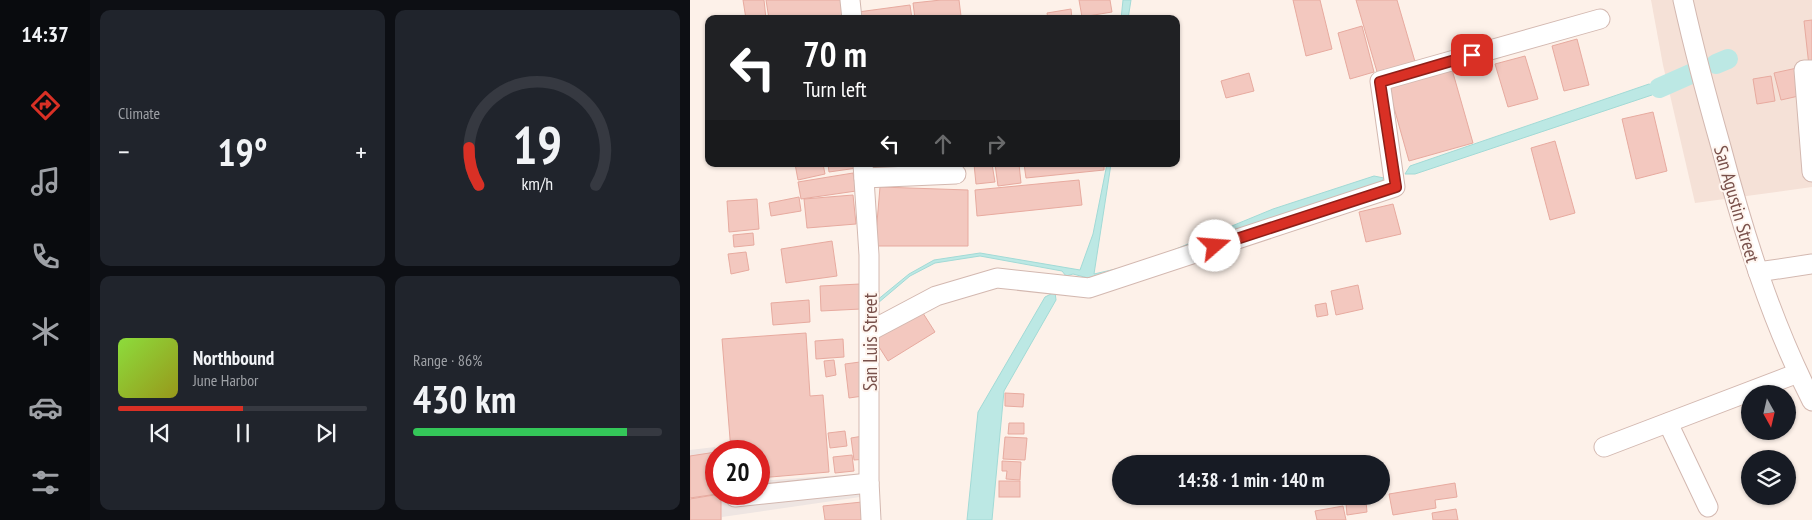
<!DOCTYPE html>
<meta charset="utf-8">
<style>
:root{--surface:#171b24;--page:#20242c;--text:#f1f3f6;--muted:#9ea1a6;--line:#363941;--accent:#d93025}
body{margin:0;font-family:"PT Sans Narrow",sans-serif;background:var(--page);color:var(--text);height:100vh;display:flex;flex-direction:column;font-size:19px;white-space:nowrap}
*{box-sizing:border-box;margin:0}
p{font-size:16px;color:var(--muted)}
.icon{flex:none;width:28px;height:28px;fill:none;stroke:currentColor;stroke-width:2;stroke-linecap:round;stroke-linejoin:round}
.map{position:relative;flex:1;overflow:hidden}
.sheet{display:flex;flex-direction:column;gap:10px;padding:10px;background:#0d0f14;width:600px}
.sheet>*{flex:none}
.guide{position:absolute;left:15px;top:15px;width:475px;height:152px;border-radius:10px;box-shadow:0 1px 4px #0004;background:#202124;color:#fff;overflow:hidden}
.needle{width:32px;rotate:172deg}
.fabs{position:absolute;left:1051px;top:385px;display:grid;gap:10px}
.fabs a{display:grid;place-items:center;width:55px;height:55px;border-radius:50%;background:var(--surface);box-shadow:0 1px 4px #0004;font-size:25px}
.speed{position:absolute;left:15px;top:440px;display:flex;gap:10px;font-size:25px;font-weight:700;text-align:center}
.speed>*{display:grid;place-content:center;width:65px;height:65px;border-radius:50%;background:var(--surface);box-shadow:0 1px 4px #0004;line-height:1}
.speed .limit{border:8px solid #d22;background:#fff;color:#111}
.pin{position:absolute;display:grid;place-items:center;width:42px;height:42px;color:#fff;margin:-21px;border-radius:10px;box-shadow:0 2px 8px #0006}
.me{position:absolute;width:55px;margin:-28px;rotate:72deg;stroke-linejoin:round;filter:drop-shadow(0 0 4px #0008)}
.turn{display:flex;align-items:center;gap:18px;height:105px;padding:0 15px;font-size:22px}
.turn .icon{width:65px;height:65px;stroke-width:2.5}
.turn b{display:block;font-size:35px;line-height:42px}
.lanes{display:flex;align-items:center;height:48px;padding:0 15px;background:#0003;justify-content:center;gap:25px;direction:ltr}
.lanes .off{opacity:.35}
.big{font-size:38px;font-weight:700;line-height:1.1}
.sheet .tile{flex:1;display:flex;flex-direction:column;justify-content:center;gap:8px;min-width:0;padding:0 18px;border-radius:10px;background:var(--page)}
.sheet .dial{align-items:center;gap:0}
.dial svg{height:130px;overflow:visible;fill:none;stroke:var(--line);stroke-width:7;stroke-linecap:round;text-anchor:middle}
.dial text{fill:var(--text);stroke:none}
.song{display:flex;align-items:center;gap:15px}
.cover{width:60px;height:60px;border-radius:8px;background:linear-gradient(135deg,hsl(90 70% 55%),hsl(60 70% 35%))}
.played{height:5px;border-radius:2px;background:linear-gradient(90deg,var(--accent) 50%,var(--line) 50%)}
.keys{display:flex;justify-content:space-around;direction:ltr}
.heat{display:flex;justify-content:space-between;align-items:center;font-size:28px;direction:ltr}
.charge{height:8px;border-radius:4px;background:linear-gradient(90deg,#34c759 86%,var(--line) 0)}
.sheet .tiles{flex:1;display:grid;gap:10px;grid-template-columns:repeat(2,1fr)}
.trip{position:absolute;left:422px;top:455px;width:278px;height:50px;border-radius:25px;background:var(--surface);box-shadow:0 1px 4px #0004;font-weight:700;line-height:50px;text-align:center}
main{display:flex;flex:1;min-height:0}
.tab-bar{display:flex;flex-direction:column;width:90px;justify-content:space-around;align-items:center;background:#090b0e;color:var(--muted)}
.tab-bar .icon{width:35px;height:35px}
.tab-bar .on{color:var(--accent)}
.tab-bar b{font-size:22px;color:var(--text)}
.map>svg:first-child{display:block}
</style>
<main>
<nav class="tab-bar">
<b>14:37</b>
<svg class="icon on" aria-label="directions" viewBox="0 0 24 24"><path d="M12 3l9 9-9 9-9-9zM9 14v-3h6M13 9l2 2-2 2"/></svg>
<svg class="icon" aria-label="music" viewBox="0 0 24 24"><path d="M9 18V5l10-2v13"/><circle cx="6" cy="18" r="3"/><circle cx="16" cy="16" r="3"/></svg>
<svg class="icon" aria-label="phone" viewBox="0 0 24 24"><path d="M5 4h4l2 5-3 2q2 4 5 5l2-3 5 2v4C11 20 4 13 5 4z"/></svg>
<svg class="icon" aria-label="climate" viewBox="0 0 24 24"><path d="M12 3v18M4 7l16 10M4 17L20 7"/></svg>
<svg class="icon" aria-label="car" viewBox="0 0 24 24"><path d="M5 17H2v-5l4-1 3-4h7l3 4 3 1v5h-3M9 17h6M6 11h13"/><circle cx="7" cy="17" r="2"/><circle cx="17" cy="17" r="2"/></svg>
<svg class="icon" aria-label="filters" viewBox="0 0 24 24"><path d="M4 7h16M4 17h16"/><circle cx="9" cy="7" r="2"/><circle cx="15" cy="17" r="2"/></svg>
</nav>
<section class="sheet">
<div class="tiles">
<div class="tile"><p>Climate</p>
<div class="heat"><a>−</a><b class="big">19°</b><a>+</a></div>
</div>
<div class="tile dial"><svg viewBox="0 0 100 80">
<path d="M14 69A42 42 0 1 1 86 69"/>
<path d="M14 69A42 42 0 0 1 8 46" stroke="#d93025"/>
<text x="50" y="56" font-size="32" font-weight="700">19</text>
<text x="50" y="72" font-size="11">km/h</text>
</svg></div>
<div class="tile">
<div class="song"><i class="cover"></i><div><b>Northbound</b><p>June Harbor</p></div></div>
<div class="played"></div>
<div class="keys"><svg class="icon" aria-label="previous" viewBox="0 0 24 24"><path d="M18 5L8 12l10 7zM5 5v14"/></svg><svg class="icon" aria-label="pause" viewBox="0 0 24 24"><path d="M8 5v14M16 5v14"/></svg><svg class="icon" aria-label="next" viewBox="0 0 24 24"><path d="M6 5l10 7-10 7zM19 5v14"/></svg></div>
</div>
<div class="tile"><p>Range · 86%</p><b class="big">430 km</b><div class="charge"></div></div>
</div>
</section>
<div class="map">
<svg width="1122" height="520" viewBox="0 0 1122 520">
<rect width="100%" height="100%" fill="#fdf1e9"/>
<path fill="#f5e1d7" d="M961,0H1122V187L1005,203L973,65Z"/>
<path fill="#eee5e2" d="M25,447L26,452V494H69V481L166,474L170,497L32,517V520H0V450Z"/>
<g fill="#bce8e4" stroke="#a2dad6">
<path d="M433,0H441L438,19H431Z"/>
<path d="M959,84L969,88L962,95L725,174H715L720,166Z"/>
<path d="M417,164H421L404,274L452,263L583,209L684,176L694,178L688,186L459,265L398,278L383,274L376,276L372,271L290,256L245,263L220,276L188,303L186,301L219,274L244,260L290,253L390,270L403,234Z"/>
<path d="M365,292L366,300L314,391L302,520H277L288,412L355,297Z"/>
</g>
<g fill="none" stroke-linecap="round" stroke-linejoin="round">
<g stroke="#bce8e4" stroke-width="20">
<path d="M1026,64L1038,59"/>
<path d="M969,88L1003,73"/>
</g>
</g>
<g fill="#f3c8bf" stroke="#e7aa9f">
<path d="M53,0H74L76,19H56Z"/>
<path d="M76,0H152L154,16L130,19H79Z"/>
<path d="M251,0H269L271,16L252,19H225L223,3Z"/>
<path d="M389,0H420L422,12L392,17Z"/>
<path d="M603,0H630L642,49L616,56Z"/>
<path d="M666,0H707L726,65L688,75Z"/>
<path d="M220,5L222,19H169L168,12Z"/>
<path d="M381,9L382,19H358L357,13Z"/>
<path d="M1122,20V66H1119L1114,21Z"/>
<path d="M672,26L684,72L660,79L648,33Z"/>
<path d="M887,39L899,85L874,91L862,46Z"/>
<path d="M835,56L848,99L818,107L805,64Z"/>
<path d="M761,66L783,143L719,161L697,83Z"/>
<path d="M1107,68L1113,95L1091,100L1084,73Z"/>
<path d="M559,73L564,91L536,98L531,81Z"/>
<path d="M1081,76L1085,101L1067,104L1063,79Z"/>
<path d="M963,112L977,171L946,179L932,119Z"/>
<path d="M865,141L885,213L860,220L841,148Z"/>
<path d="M105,164H133L135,174L108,180Z"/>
<path d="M138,164H167V168L139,172Z"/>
<path d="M188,164H217V168L189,171Z"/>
<path d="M284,164H302L305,182L286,184Z"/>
<path d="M305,164H329L331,183L308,186Z"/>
<path d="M334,164H414V170L336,178Z"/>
<path d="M163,173L166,191L111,199L108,182Z"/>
<path d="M389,180L392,205L287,216L285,190Z"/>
<path d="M190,187L278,190V246H185Z"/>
<path d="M163,195L166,224L117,228L114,199Z"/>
<path d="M109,197L111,211L81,216L79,203Z"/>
<path d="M67,199L69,229L39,232L37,201Z"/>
<path d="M703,204L711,234L676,242L669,212Z"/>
<path d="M63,233L64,245L44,247L43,235Z"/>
<path d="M142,241L147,276L96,283L91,249Z"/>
<path d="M56,252L59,270L41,274L38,254Z"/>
<path d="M170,284L171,309L131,311L130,286Z"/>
<path d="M668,285L673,309L646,315L641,291Z"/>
<path d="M119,300L120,322L83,325L81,303Z"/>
<path d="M636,303L638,315L627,317L625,305Z"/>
<path d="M231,310L245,332L198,361L184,339Z"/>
<path d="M116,333L120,396L133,395L139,472L69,478V451H41L32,339Z"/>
<path d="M153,339L154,357L126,359L125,341Z"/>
<path d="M144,360L146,375L136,377L134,361Z"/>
<path d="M170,362L173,396L159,398L155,364Z"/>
<path d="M315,393L334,394L333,407L315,406Z"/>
<path d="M319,423H334V434H318Z"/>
<path d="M155,431L157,446L140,448L138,433Z"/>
<path d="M173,436L177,459L164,460L161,438Z"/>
<path d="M315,437L337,438L335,460L313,459Z"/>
<path d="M26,452L27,494L0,498V456Z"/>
<path d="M162,455L164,471L145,473L143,457Z"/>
<path d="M312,461L331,462L330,480L316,479L317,471H312Z"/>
<rect x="309" y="481" width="21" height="16"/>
<path d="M765,483L767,497L745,500L746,508L703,515L699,494Z"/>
<path d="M30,494H31V520H0V499Z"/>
<path d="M676,501L677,512L657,515L656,503Z"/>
<path d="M172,502L174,520H135L133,506Z"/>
<path d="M653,506L656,520H627L625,511Z"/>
<path d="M766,509L768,520H743L742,513Z"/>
</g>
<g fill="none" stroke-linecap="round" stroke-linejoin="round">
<defs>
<g id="minor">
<path d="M160,0L162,19"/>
<path d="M993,0C1004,49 1017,98 1031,147C1054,234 1081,321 1122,401"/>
<path d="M1122,70H1114L1122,172"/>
<path d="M173,164L179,255V481L181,520"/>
<path d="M174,178L266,174"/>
<path d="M1068,272L1122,264"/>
<path d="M180,331L246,296L307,278L399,288L705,187L690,81L910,19"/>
<path d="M978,423L1018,507"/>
<path d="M914,447L1108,373"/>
<path d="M45,497L179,483"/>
</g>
</defs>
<use href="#minor" stroke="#d3b8b0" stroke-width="21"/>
<use href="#minor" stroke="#fff" stroke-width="19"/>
</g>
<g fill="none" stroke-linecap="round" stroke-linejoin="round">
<defs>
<path id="route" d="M525,246L706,187L690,82L782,55"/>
</defs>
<use href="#route" stroke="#8d1f18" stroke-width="12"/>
<use href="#route" stroke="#d93025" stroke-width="9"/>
</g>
<g text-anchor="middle" stroke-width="4" stroke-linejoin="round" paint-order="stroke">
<g font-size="19" fill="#79514b" stroke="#fff6f0">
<text transform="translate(1047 204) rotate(74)" y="7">San Agustin Street</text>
<text transform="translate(180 342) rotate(-90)" y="7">San Luis Street</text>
</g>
</g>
</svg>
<div class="fabs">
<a><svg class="needle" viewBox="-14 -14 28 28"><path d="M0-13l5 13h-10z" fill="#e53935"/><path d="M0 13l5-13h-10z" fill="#9ea1a6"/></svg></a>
<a><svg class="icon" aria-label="layers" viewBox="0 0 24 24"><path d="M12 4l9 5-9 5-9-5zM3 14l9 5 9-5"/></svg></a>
</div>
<div class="speed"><div class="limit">20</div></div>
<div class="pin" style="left:782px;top:55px;background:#d93025"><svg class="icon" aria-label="arrive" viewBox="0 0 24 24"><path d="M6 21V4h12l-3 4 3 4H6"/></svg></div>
<svg class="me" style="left:525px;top:246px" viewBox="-20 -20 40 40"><circle r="19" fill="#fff"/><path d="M0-13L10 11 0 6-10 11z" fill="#d93025"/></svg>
<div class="trip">14:38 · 1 min · 140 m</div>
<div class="guide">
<div class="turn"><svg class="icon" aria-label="left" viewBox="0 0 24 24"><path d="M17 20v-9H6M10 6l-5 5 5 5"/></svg><div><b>70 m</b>Turn left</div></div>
<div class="lanes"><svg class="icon" aria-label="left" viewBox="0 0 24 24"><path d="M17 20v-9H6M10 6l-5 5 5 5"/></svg><svg class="icon off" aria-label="ahead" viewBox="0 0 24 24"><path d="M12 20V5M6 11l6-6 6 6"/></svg><svg class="icon off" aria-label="right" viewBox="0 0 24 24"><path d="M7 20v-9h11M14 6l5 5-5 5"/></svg></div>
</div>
</div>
</main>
